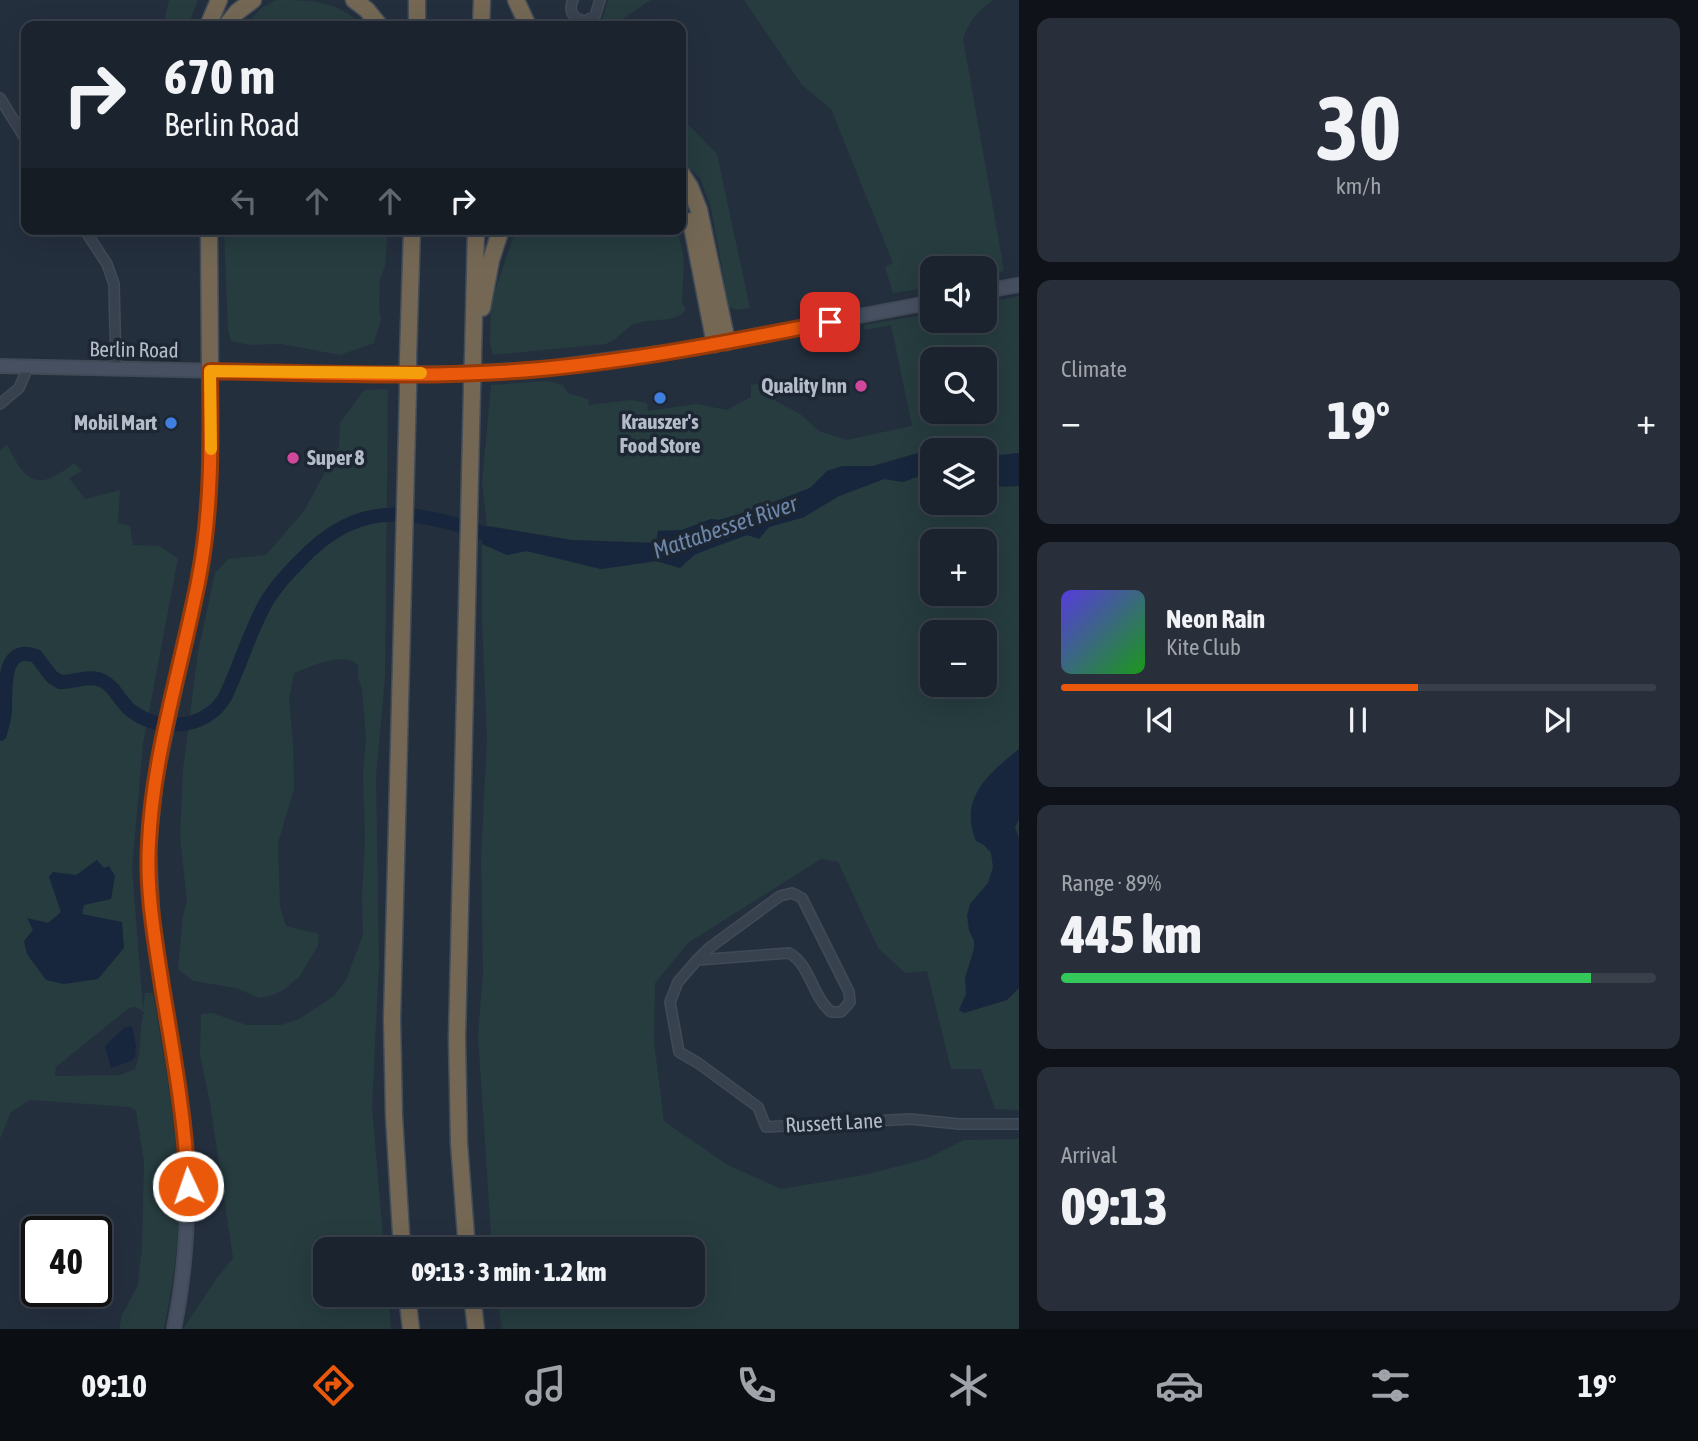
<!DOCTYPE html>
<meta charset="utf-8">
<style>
:root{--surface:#1b232e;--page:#282f3a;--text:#f1f3f6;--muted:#a0a4aa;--line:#39404a;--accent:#ea580c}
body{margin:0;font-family:"Asap Condensed",sans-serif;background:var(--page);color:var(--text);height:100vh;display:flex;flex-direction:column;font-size:26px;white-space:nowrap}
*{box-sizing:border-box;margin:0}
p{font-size:23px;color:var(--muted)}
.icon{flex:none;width:38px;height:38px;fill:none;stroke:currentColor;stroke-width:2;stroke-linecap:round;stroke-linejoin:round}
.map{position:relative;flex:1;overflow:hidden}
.sheet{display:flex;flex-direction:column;gap:18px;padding:18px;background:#0f1319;width:679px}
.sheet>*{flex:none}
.banner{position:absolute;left:21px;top:21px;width:665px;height:214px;border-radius:14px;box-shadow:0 7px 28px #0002,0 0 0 2px var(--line);background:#1b232e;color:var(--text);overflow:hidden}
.fabs{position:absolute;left:920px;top:256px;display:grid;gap:14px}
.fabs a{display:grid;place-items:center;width:77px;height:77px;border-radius:14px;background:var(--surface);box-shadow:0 7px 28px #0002,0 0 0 2px var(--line);font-size:35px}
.speed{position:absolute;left:21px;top:1216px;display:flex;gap:14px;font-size:35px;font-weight:700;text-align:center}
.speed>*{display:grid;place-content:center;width:91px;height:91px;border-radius:50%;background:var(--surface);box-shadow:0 7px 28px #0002,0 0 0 2px var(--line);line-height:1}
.speed .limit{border:4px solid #111;border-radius:10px;background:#fff;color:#111}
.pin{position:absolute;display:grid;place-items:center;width:60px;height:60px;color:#fff;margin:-30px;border-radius:14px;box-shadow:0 4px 10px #0006}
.me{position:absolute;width:77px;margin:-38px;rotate:357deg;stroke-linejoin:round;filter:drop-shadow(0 0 5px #0008)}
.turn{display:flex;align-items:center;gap:24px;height:147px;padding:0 28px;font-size:32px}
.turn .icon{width:91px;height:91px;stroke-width:2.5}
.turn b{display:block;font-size:49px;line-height:60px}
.lanes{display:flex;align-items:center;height:66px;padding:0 28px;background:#0003;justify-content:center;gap:35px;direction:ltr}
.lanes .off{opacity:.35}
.big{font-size:52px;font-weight:800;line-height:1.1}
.sheet .widget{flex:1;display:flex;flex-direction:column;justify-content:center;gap:10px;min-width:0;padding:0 24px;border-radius:14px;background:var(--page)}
.sheet .dial{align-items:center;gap:0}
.dial b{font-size:91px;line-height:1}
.song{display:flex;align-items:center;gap:21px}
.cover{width:84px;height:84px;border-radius:10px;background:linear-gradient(135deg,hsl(250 70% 55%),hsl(120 70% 35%))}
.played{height:7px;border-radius:4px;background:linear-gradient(90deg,var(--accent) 60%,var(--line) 60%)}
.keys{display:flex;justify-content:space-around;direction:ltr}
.heat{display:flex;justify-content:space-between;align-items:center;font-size:38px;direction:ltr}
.charge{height:10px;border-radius:5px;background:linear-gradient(90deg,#34c759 89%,var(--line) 0)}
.trip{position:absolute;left:313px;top:1237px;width:392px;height:70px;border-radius:14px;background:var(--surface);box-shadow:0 7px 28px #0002,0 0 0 2px var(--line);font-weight:800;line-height:70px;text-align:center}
.tabs{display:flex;height:112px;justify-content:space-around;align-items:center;background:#0b0e12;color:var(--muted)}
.tabs .icon{width:49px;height:49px}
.tabs .active{color:var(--accent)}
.tabs b{font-size:32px;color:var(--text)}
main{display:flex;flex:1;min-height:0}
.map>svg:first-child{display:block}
</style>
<main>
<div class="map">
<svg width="1019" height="1329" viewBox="0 0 1019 1329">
<rect width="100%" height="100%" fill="#242f3e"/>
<g fill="#263c3f" fill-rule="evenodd">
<path d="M169,0H198L188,26H163Z"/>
<path d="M276,0C309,0 339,0 362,26H245L261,8Z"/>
<path d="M608,0H651L619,21L622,26H600Z"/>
<path d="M744,0H994C978,10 969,21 963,39L1004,270L998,274L985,277V268H933V287L893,293L885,267L893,263L831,109L802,85Z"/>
<path d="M681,117L717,154L750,308L737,310L729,307L711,208L700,178L681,160Z"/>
<path d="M224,229H388L385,266L380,280L379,305L381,320L374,343L340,355L281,344L250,345L231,341L228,329Z"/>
<path d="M516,229H677L684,258L682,302L686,310C676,323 653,318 638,323C625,326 619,340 605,344L493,355L490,344L491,302Z"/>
<path d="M1019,296V453L985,457V450H933V453H918L873,466H843L827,471L810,488L753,510L719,520L711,519L682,530L658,531L657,543L571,540L487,526L482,483L491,385L547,381L563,385L568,393L588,399L589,405L631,400L647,403L648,411L696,404L727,410L751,397V385L768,382L774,400L800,414L819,431L846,440L912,426L891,325L865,330L864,325L933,313V320H985V303ZM933,359H985V411H933Z"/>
<path d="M388,389L385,678L376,776L379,962L372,1107L384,1249L326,1250V1295H388L391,1329H183L217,1278L233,1258L210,1103L200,1055L201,1014L212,1013L247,1025H281L299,1019L334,996L346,980L363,935L362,896L365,838L363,775L366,739L362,689L358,678V666L354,661C330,656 316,665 294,673L289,701L293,743L294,789L278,843L280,906L286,926L319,934L318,946L299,977L282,991L270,996L259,998L236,988L193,981L178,969L183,916L187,901L180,837L183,769L198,652L215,573L228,559L266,555L304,511L339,446L340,423L364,390Z"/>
<path d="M7,444C25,482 37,493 74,463L82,471L69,478L85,499L120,490L118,523L130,526L133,545L159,546L178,558L143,744L132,868L143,1009L145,993H153C167,1076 184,1160 177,1244C175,1273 169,1301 164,1329H119L122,1315L138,1285L142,1247L144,1162L136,1111L130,1107L30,1100L11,1112L0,1139V451ZM135,1007L144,1012C138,1030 143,1050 135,1069L120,1075L55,1076L56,1067L129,1008Z"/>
<path d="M933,471V502H985V487L1019,486V1110L995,1109L981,1069H951L927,971L905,973L878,948L838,862L821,859L688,943L655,983L654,1041L664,1121L726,1164L781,1189L864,1175L926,1159L964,1140L1019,1139V1329H502L497,1295H693V1250L492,1249L478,1036L483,972L481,858L487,739L482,622V544L507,555L527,551L601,569L656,561L680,567L694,555L769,527L804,517L839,496L884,479L903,482ZM933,541H985V593H933ZM933,632H985V684H933Z"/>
</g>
<g fill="#17263c">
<path d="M918,453H933V471L903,482L884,479L839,496L804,517L769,527L759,539L747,535L710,548L694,555L680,568L656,561L601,569L527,551L507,555L482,544L487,526L571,540L656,543L658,531L682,530L711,519L719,520L753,510L810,488L827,471L843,466H873Z"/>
<path d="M1019,453V486L985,487V457Z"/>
<path d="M1019,749V819L1015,827L1019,838V988L1007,1000L964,1013L959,1010L966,994L965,978L974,949V941L969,930L967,916L970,904L988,883L993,867L991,853L984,845L976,841C959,798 987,775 1019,749Z"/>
<path d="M97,860L104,868L109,866L115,876L111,899L84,905L82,914L122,922L124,948L98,979L64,984L46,980L27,954L24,941L33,930L27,918L48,923L61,912L49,877L53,872L76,875Z"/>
<path d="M132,1026L136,1046L135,1057L131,1061L111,1068L105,1046L124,1028Z"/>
</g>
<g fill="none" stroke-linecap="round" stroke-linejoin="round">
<path stroke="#17263c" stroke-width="14" d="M0,734C2,726 4,719 5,712C6,693 0,643 36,656L52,677L60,682C74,683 89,674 103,681C114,686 120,701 129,709C157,733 206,730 225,697C239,668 248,637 263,608C272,590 285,576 299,562C363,493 420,512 501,539"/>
<defs>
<g id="street">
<path d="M573,0C568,11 573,19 585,21L595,16L600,0"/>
<path d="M0,98L26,140"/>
<path d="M84,229L107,264L114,284L116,369"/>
<path d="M0,404L19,388L28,367"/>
<path d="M697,960L709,948L780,896L792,893L802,898L849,992L850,1002L841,1012H831C812,996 810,964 789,953L697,960L678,982L670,1002L679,1052L698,1063L758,1107L766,1127L910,1119L959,1124H1019"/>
</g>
<g id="secondary">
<path d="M985,291L1019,285"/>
<path d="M0,366L353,374L456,373L538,369L674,351L933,302"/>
<path d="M174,1329C188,1261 190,1195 184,1126L153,924L149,848L156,779L199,576L205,541L210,471V371"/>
</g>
<g id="highway">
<path d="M354,0L367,10L380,26"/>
<path d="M516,0L528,26"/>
<path d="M208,26L219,0"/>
<path d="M226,26L237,12L253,0"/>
<path d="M417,26V0"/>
<path d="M481,26L482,0"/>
<path d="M681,173L690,187L699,210L727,342"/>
<path d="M691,221L715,344"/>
<path d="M209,229L210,371"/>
<path d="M482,308L491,260L501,229"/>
<path d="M473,357L476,229"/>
<path d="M408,358L412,229"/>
<path d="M402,1250L394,1116L392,1019L408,389"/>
<path d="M467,1250L459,1143L457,1038L472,389"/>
<path d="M407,1295L411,1329"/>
<path d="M472,1295L476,1329"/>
</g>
</defs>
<use href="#street" stroke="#414a57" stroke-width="12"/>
<use href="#secondary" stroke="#414a57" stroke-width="16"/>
<use href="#highway" stroke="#434c59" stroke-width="19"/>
<use href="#street" stroke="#38414e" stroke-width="9"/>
<use href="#secondary" stroke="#465061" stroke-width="12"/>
<use href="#highway" stroke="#746855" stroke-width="16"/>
<defs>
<g id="highway-bridge">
<path d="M408,389V358"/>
<path d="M472,389L473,357"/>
</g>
</defs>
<use href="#highway-bridge" stroke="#434c59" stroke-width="19" stroke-linecap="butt"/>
<use href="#highway-bridge" stroke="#746855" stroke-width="16"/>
</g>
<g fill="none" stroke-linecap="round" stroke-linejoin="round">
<defs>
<path id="route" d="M188,1186C185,1118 173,1052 162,986C155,939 146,891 149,843C153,753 182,666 199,577C212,509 211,440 210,371C320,373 431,379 541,369C638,360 734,341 830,322"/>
</defs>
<use href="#route" stroke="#983908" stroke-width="18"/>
<use href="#route" stroke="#ea580c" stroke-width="12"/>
<path stroke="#f59e0b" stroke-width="12" d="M211,449L210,371L421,373"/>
</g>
<g fill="#d1479c" stroke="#1d2633" stroke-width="2.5">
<circle cx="861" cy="386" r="7"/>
<circle cx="293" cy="458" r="7"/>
</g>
<g fill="#3f7fe0" stroke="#1d2633" stroke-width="2.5">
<circle cx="660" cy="398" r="7"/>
<circle cx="171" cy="423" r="7"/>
</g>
<g text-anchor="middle" stroke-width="7" stroke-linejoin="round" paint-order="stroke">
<g font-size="21" fill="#b4bcc9" stroke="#1d2633">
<text transform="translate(134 350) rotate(1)" y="7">Berlin Road</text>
<text transform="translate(834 1123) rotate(-3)" y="7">Russett Lane</text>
</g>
<g font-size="21" font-weight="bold" fill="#b4bcc9" stroke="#1d2633" text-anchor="end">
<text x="847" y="393">Quality Inn</text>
<text x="660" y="429" text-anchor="middle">Krauszer's<tspan x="660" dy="24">Food Store</tspan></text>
<text x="157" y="430">Mobil Mart</text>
<text x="307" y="465" text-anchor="start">Super 8</text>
</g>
<g font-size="23" font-style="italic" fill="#6d86a8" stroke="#1d2633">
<text transform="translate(725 527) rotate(-19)" y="8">Mattabesset River</text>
</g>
</g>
</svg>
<div class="fabs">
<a><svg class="icon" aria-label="sound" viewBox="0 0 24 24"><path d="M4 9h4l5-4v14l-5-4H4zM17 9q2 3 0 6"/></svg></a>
<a><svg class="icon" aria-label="search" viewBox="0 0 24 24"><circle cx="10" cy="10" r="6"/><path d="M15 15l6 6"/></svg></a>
<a><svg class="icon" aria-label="layers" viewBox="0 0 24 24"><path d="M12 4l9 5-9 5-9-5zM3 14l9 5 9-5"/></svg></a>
<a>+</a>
<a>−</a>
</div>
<div class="speed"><div class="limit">40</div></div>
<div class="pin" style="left:830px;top:322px;background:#d93025"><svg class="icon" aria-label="arrive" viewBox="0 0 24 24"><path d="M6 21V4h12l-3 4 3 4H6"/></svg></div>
<svg class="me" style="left:188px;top:1186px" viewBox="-20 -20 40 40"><circle r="17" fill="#ea580c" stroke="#fff" stroke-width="3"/><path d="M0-11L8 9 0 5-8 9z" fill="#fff"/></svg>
<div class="trip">09:13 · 3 min · 1.2 km</div>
<div class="banner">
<div class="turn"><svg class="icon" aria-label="right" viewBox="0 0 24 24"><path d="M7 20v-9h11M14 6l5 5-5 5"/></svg><div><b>670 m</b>Berlin Road</div></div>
<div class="lanes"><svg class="icon off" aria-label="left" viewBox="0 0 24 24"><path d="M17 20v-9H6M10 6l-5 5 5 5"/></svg><svg class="icon off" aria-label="ahead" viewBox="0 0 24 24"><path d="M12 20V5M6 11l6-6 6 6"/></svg><svg class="icon off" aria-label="ahead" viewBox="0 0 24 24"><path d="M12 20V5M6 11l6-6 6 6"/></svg><svg class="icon" aria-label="right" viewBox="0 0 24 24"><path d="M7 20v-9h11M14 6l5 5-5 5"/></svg></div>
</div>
</div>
<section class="sheet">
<div class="widget dial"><b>30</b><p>km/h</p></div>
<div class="widget"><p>Climate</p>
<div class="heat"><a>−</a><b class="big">19°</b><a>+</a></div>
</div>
<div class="widget">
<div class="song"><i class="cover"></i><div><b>Neon Rain</b><p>Kite Club</p></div></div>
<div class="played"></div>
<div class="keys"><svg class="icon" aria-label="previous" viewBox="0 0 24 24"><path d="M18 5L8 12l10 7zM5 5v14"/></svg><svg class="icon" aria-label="pause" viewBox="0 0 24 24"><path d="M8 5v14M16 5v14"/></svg><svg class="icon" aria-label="next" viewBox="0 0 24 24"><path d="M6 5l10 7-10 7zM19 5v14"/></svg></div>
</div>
<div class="widget"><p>Range · 89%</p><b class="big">445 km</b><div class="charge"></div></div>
<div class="widget"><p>Arrival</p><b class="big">09:13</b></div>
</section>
</main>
<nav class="tabs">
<b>09:10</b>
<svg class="icon active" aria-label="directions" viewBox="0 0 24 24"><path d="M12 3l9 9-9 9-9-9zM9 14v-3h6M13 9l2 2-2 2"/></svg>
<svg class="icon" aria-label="music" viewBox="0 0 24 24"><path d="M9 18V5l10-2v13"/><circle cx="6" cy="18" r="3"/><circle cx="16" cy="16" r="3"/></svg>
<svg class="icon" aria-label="phone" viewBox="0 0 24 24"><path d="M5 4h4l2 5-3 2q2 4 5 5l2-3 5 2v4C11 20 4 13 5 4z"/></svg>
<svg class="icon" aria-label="climate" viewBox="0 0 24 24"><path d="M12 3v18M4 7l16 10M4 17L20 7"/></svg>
<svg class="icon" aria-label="car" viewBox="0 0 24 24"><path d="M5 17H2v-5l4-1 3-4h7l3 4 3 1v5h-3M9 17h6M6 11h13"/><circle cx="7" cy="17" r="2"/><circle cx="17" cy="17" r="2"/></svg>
<svg class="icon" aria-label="filters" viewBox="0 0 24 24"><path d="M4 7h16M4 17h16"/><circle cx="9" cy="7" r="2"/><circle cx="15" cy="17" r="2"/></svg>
<b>19°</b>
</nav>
